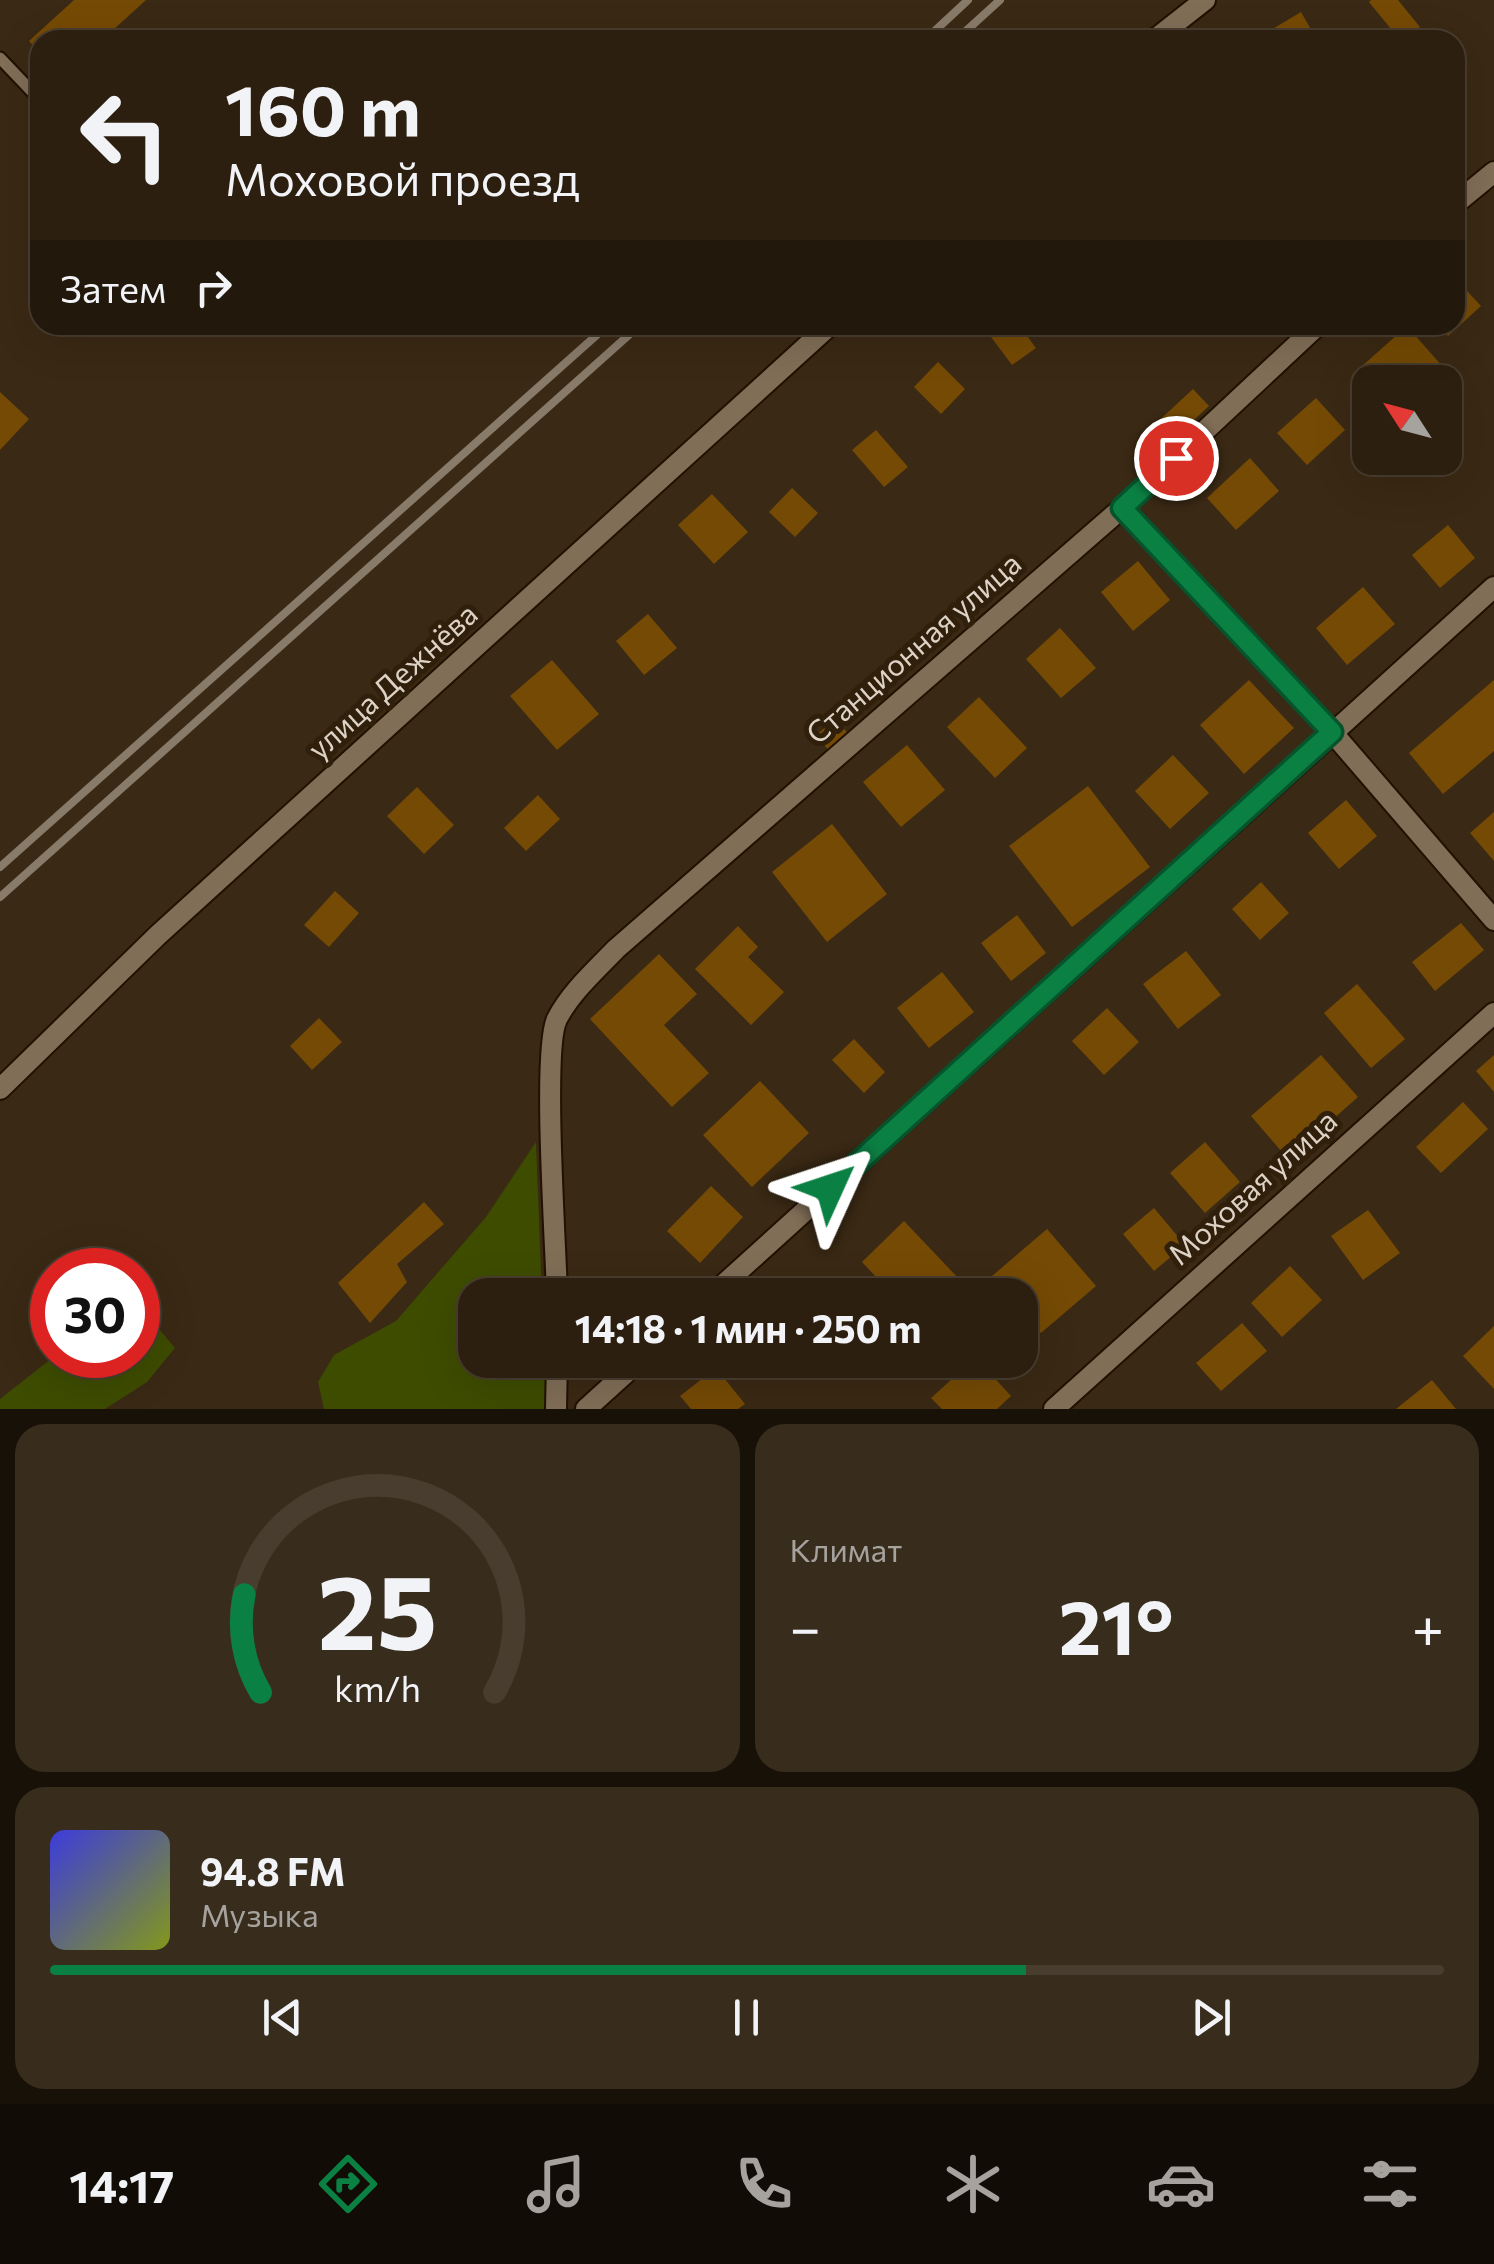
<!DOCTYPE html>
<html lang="ru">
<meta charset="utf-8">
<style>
:root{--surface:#2c1f0f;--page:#382c1d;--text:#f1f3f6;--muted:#a6a29e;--line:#483d2f;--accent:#0b8043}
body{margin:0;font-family:Commissioner,sans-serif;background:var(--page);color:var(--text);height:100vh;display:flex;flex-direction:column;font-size:38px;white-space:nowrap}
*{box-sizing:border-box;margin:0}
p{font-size:32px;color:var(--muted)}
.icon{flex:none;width:55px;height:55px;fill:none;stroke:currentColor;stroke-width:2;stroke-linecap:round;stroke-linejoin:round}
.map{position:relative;height:1409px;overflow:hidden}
.panel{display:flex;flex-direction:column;gap:15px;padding:15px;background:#181108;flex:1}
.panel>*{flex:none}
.top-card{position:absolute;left:30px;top:30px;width:1435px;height:305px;border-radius:30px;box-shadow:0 10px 40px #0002,0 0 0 2px var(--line);background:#2c1f0f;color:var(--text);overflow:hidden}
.needle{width:65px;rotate:306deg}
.controls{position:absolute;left:1352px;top:365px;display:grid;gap:20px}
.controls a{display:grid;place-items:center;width:110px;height:110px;border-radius:20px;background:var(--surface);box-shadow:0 10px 40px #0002,0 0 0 2px var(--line);font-size:50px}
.speed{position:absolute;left:30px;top:1248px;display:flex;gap:20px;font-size:50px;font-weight:700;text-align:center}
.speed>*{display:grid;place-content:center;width:130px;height:130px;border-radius:50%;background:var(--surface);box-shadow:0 10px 40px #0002,0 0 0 2px var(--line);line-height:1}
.speed .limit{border:15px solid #d22;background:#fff;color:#111}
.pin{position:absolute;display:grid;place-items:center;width:85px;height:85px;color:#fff;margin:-42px;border:5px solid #fff;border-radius:50%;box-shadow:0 2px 10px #0007}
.me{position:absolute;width:110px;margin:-55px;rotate:48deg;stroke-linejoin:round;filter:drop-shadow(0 0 8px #0008)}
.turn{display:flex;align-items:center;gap:35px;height:210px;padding:0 30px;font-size:45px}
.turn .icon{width:130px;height:130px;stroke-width:2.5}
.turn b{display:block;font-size:70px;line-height:85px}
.then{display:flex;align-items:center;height:95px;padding:0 30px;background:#0003;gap:20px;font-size:38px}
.big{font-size:75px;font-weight:700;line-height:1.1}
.panel .tile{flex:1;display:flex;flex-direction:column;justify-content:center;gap:15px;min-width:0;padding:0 35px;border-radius:30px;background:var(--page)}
.panel .dial{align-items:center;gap:0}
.dial svg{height:260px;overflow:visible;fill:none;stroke:var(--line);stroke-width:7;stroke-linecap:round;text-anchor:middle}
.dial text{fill:var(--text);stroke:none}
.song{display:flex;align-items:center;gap:30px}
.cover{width:120px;height:120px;border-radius:15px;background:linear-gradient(135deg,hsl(240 70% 55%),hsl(70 70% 35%))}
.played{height:10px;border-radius:5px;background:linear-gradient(90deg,var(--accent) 70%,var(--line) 70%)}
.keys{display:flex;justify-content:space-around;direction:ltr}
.heat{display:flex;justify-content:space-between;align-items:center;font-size:55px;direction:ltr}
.panel .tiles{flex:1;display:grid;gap:15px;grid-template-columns:1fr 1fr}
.tile:last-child{grid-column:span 2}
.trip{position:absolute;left:458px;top:1278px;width:580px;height:100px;border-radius:30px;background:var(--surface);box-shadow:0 10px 40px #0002,0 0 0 2px var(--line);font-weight:700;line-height:100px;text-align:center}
.tab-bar{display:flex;height:160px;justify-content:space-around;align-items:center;background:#120c06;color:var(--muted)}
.tab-bar .icon{width:70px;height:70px}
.tab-bar .active{color:var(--accent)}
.tab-bar b{font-size:45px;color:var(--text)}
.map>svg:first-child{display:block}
</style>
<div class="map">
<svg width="1494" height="1409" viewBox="0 0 1494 1409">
<rect width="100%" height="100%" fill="#3a2914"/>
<g fill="#3e4c00">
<path d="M536,1142L542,1295H475V1360H545L547,1409H324L318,1382L334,1355L396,1321L486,1217Z"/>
<path d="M148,1316L175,1348L147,1382L105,1409H0V1399L56,1355H138V1318Z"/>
</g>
<g fill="#754a04">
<path d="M74,0H146L102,40H40V53L29,41Z"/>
<path d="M1371,0H1398L1420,27L1400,40L1369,2Z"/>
<path d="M1301,12L1317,40H1267L1264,34Z"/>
<path d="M1455,278L1481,306L1448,336L1438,325H1455Z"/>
<path d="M982,325H1019L1036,348L1012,365Z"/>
<path d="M1407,326L1457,383L1445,394V382H1370V395L1352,375Z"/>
<path d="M938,362L965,389L941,414L914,387Z"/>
<path d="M1193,389L1209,406L1154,457L1138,440Z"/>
<path d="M0,392L29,419L0,450Z"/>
<path d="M1316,398L1345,430L1307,465L1277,433Z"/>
<path d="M876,430L908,467L884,487L852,450Z"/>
<path d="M1250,458L1279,491L1236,530L1207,498Z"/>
<path d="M792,488L818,513L795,537L769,512Z"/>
<path d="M712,494L748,532L714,564L678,525Z"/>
<path d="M1448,525L1475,558L1440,588L1412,555Z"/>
<path d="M1138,561L1170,600L1133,631L1101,592Z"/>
<path d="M1363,587L1395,624L1347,665L1316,628Z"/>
<path d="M648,614L677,648L644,675L616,641Z"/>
<path d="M1060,628L1096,668L1061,698L1026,659Z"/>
<path d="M552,660L599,714L557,750L510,696Z"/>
<path d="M1249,680L1294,728L1244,774L1200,725Z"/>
<path d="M1494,680V751L1443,794L1409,753Z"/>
<path d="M979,697L1027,748L995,778L947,727Z"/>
<path d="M836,719L850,736L830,752L816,735Z"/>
<path d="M907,745L945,790L901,827L863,782Z"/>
<path d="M1173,755L1209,793L1170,829L1135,791Z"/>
<path d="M1088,786L1150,867L1072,927L1009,846Z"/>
<path d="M417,787L454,825L424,854L387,816Z"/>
<path d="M538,795L560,819L526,851L504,828Z"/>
<path d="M1346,800L1377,836L1339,869L1308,833Z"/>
<path d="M1494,812V861L1470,833Z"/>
<path d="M832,824L887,894L827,942L772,872Z"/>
<path d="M1261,882L1289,913L1260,940L1232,909Z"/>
<path d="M335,891L359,913L329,947L304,925Z"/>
<path d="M1017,915L1046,953L1011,981L981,943Z"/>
<path d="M1461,923L1484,950L1435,991L1412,962Z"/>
<path d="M738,926L758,947L748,957L784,992L751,1025L695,969Z"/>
<path d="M1186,951L1221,995L1178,1029L1143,984Z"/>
<path d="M659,954L697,994L664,1025L709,1073L672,1107L590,1019Z"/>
<path d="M942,972L974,1012L929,1048L897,1008Z"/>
<path d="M1357,984L1405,1039L1371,1068L1324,1013Z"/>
<path d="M1107,1008L1139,1042L1104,1075L1072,1041Z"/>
<path d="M319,1018L342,1042L312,1070L290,1046Z"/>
<path d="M854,1039L885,1072L864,1093L832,1060Z"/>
<path d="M1321,1055L1358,1097L1288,1159L1251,1116Z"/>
<path d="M1494,1055V1092L1476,1071Z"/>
<path d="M760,1081L809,1133L752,1187L703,1135Z"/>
<path d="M1463,1102L1488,1129L1441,1173L1416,1147Z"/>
<path d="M1205,1142L1240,1182L1205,1213L1170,1173Z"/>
<path d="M711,1186L743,1217L700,1263L667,1231Z"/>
<path d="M424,1202L444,1224L397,1264L407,1282L370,1323L338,1283Z"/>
<path d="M1154,1208L1185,1245L1154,1271L1123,1234Z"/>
<path d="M1368,1210L1400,1253L1363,1280L1331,1236Z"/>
<path d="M904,1221L960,1280L945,1295H893L862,1262Z"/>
<path d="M1047,1229L1096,1286L1041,1333L1020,1309V1295H1008L992,1276Z"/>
<path d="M1290,1266L1322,1300L1282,1337L1251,1303Z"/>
<path d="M1242,1323L1267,1351L1221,1391L1196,1363Z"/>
<path d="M1494,1326V1389L1463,1356Z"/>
<path d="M973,1360H978L1011,1396L997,1409H942L931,1398Z"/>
<path d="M716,1368L745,1404L738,1409H691L680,1396Z"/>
<path d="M1432,1380L1456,1409H1396Z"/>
</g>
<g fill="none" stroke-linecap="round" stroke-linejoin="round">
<defs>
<path id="lane" d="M0,58L40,100"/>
<g id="street">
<path d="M1154,40L1205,0"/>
<path d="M1455,204L1494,172"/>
<path d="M1122,508L1332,732L1494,920"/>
<path d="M0,1089L158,935L830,325"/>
<path d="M557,1295C556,1249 542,1049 557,1019C571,992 595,971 616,949L1122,508L1318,325"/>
<path d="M712,1295L1494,587"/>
<path d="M556,1409L557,1360"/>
<path d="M586,1409L640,1360"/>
<path d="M1054,1409L1494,1013"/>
</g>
</defs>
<use href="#lane" stroke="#211100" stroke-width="15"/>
<use href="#street" stroke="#211100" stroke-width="24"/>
<use href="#lane" stroke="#816e57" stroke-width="11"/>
<use href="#street" stroke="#816e57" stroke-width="20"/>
<g stroke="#897b6a" stroke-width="8">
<path d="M925,40L968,0"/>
<path d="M956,40L1000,0"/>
<path d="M0,867L608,325"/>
<path d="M0,897L640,325"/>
</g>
</g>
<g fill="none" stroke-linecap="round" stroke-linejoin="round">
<defs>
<path id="route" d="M830,1188L1332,732L1122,508L1176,458"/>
</defs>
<use href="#route" stroke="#07532c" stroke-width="25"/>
<use href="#route" stroke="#0b8043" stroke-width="18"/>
</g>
<g text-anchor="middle" stroke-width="10" stroke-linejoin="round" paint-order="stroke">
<g font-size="30" fill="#ddd2c6" stroke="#301f0a">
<text transform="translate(914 649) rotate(-41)" y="10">Станционная улица</text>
<text transform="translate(393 682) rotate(-42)" y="10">улица Дежнёва</text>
<text transform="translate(1253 1188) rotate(-42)" y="10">Моховая улица</text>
</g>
</g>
</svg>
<div class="controls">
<a><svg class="needle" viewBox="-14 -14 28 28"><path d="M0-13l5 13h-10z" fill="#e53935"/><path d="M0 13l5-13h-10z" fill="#a6a29e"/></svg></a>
</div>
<div class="speed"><div class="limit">30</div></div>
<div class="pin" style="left:1176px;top:458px;background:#d93025"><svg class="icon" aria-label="arrive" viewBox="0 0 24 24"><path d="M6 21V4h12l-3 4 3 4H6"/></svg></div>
<svg class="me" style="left:830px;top:1188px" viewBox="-20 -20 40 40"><path d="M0-17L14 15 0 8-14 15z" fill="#0b8043" stroke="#fff" stroke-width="4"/></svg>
<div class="trip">14:18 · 1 мин · 250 m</div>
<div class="top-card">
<div class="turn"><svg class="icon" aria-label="left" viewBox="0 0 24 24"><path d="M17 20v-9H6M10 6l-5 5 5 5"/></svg><div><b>160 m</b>Моховой проезд</div></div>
<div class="then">Затем<svg class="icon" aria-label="right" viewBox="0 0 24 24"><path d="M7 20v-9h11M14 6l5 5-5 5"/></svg></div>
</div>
</div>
<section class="panel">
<div class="tiles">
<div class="tile dial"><svg viewBox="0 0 100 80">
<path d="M14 69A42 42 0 1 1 86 69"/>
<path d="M14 69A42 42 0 0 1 9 39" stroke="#0b8043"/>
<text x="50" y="56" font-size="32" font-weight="700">25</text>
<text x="50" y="72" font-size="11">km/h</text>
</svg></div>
<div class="tile"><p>Климат</p>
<div class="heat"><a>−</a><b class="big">21°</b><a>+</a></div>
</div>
<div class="tile">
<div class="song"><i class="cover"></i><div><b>94.8 FM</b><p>Музыка</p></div></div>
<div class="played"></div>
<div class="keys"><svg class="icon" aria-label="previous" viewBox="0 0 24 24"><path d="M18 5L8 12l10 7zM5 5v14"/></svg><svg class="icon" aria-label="pause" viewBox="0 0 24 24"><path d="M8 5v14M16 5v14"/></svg><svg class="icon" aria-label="next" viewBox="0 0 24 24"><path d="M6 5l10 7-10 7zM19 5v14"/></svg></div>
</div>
</div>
</section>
<nav class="tab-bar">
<b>14:17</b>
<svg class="icon active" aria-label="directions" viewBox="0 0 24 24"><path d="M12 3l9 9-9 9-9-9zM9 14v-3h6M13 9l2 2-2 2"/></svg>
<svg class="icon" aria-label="music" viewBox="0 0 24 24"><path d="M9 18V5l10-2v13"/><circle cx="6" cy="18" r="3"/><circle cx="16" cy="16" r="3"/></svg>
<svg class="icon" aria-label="phone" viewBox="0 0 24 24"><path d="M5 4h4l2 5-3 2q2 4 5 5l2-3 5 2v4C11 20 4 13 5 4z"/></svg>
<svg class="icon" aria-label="climate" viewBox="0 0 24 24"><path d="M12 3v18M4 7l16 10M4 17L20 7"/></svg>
<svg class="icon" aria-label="car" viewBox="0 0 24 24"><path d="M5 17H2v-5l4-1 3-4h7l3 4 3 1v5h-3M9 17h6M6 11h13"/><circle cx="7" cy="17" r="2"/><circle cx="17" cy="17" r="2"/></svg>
<svg class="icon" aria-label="filters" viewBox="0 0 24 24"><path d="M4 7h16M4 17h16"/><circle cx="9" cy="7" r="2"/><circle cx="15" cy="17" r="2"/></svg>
</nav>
